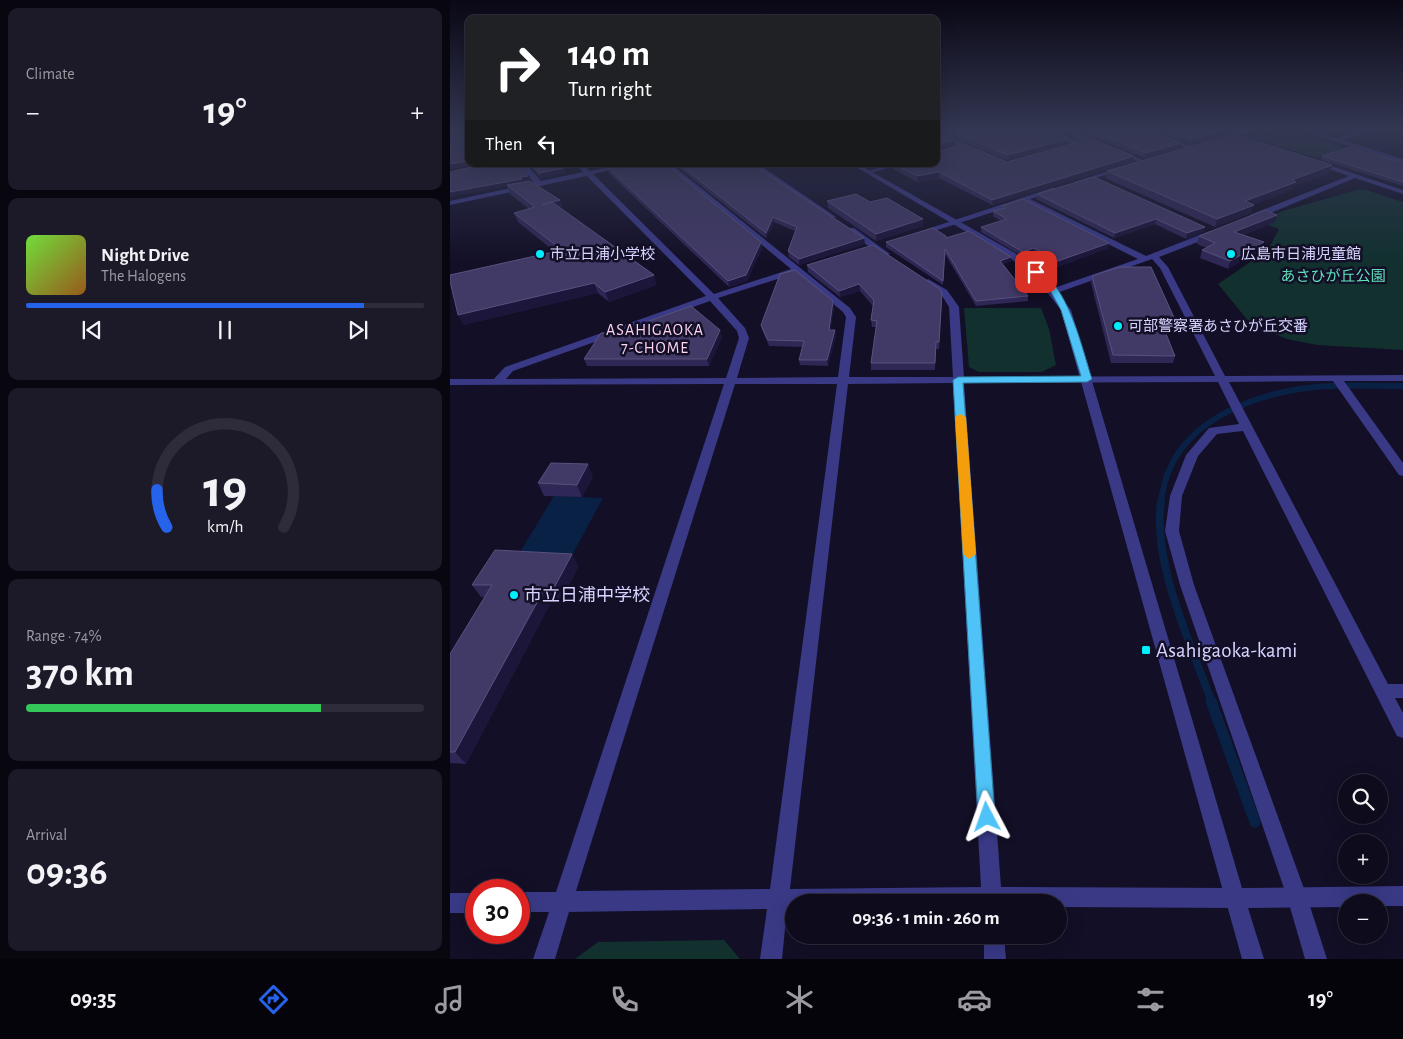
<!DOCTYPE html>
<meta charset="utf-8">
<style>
:root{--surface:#0e0b1c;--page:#1c1929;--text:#f1f3f6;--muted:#9b9ba3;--line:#2e2b3b;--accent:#2563eb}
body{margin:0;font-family:"Alegreya Sans","Noto Sans JP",sans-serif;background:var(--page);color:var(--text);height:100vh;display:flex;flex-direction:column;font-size:19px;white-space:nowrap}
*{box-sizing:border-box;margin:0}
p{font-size:16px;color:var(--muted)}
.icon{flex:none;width:28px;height:28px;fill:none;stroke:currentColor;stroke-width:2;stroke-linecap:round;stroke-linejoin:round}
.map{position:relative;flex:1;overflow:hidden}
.drawer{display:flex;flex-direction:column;gap:8px;padding:8px;background:#08060f;width:450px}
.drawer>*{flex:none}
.top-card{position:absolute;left:15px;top:15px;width:475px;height:152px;border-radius:10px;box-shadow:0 5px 20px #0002,0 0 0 1px var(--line);background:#202124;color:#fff;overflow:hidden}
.fabs{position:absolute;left:888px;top:774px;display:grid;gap:10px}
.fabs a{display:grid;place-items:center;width:50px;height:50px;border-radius:50%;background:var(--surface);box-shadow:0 5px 20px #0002,0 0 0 1px var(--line);font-size:25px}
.speed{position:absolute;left:15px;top:879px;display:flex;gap:10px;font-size:25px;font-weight:700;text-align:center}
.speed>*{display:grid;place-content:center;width:65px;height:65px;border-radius:50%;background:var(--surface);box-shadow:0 5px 20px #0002,0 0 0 1px var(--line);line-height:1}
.speed .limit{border:8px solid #d22;background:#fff;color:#111}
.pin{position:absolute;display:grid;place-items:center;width:42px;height:42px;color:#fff;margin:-21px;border-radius:10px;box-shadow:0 2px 8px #0006}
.me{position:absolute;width:55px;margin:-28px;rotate:356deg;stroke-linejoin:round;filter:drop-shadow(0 0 4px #0008)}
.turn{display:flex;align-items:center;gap:18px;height:105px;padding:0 20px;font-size:22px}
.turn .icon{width:65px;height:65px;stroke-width:2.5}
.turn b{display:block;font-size:35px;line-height:42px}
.then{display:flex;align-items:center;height:48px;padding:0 20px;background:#0003;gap:10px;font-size:19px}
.big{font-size:38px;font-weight:700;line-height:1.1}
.drawer .widget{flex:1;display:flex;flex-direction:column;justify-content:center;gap:8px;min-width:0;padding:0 18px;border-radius:10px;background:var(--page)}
.drawer .dial{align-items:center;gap:0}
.dial svg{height:130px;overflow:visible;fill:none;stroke:var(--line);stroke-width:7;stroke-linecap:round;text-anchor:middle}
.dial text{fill:var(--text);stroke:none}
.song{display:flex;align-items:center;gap:15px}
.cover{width:60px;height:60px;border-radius:8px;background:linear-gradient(135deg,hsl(100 70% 55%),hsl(30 70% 35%))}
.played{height:5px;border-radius:2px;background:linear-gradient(90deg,var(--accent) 85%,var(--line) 85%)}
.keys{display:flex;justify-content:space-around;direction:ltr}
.heat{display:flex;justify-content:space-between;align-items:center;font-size:28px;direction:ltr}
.charge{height:8px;border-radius:4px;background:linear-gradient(90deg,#34c759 74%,var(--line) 0)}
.trip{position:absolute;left:335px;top:894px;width:282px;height:50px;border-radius:25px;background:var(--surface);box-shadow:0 5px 20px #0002,0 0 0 1px var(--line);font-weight:700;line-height:50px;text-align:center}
.menu{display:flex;height:80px;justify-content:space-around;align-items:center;background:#06040b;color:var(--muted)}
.menu .icon{width:35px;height:35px}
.menu .on{color:var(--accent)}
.menu b{font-size:22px;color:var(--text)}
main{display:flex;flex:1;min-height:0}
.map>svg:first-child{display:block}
</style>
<main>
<section class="drawer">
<div class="widget"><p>Climate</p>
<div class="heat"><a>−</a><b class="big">19°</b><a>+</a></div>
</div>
<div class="widget">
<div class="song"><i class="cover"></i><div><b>Night Drive</b><p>The Halogens</p></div></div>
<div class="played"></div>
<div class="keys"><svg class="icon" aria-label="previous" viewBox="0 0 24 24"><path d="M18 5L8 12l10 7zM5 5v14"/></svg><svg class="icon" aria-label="pause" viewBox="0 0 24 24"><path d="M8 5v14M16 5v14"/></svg><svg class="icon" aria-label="next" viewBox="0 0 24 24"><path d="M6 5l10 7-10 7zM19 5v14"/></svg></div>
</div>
<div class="widget dial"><svg viewBox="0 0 100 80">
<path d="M14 69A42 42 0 1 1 86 69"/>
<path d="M14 69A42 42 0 0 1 8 46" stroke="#2563eb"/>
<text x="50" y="56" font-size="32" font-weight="700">19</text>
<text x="50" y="72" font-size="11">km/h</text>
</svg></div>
<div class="widget"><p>Range · 74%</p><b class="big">370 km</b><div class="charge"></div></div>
<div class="widget"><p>Arrival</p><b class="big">09:36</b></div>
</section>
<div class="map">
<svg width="953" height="959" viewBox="0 0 953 959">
<rect width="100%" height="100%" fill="#120f26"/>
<g fill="#11302e">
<path d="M820,129H837L896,148L866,158L804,138L802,135Z"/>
<path d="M907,190H916L953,202V350L867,345L837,339L800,323L768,284L818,250L829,229L808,221L833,211Z"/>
<path d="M514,308H591L599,329L606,365L592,372H529L519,367Z"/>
<path d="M274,940L290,959H125L148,942Z"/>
</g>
<path fill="#092145" d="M104,496L153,498L116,566L63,564Z"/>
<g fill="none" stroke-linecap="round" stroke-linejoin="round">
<path stroke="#092145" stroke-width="6" d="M710,502C713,493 714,482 718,473C740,416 810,393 865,387C894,384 924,386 953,386"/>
<path stroke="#092145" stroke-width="8" d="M711,501C702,563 741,644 762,703"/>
<path stroke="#092145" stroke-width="11" d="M761,701L805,822"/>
<path fill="#393986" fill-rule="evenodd" d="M596,129H604L631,145L615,149V147L622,145Z"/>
<g fill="#393986" fill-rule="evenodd">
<path d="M608,129H618L637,138L632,139Z"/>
<path d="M686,129H696L744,148L739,149Z"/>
<path d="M798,129H809L772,141L769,139Z"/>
<path d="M847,129C861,129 875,138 886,138C896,138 907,129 920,129L892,140L953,159V163Z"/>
<path d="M486,131L517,145L518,146L486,156V152L509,146L486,135Z"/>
<path d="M667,151H671L697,162L692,163L667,153Z"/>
<path d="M867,161L953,190V194L905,178L806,219H800V215L899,176L865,164L864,163Z"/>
<path d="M70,164H76L91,181L133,172L126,164H133L140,171L174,164H185L143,174L264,294L341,269L214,164H221L400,308L406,317L399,377H503L499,307L491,294L475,284L474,282L478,279L497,290L509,307L514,377L765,376L710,268L702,259L604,294L599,291L601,289L688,259L574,202L472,235L465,233L602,188H605V192L580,199L696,256L760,231H766V235L709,257L718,267L775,376L953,375V381H894L953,463V476L949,475L883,381L779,382L938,684H953V698H945L953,713V738L947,736L793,431L767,434L748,456L732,496L729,531L744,585L857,897L877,959H855L837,897L730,585L715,531L720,496L736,455L759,428L789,424L768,382L514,383L551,887L785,888L792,891L795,898L792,905L785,908L609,907V902H344V909H337L332,959H310L317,909L119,912L105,959H83L99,912H69V892H106L274,384L0,385V379H44L55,367L256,296L137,176L0,205V201L84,183ZM346,273L393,312L396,317L388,377L287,378L299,338L295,328L268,298ZM260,301L287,331L289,338L276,378L56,379L63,371ZM503,383L531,887L340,889L398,384ZM285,384H387L320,889L126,891Z"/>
<path d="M301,164H308L386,217L379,219Z"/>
<path d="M441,164H451L418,174L415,172Z"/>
<path d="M669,168L674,169L630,183L624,182Z"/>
<path d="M398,228H404L440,254L433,256L398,232Z"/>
<rect x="0" y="893" width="26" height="20"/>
<path d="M534,935H554L556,959H534Z"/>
</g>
<path fill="#393986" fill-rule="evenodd" d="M401,164H408L565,253L595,278L621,310L792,888L953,886V906H929V902H896V907L798,908L814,959H792L611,310L589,282L559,257Z"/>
</g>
<g fill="#2f2755">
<path d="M486,129H603L617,144L557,160L486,131Z"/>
<path d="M624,129H696L731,143L730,148L695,158Z"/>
<path d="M703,129H764L769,131L768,136L742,144Z"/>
<path d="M619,130L683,162L542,205L489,178L467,182L443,169L442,164L557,162L628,142L618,135Z"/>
<path d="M872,156L953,163V186L871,160Z"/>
<path d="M78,164H109L115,172L91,178Z"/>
<path d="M224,164H302L414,238L415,244L349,265L339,257L338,251L345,231L324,222L316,238Z"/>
<path d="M882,165L880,173L844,186L843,189L803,205L801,213L765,227L655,178L657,171Z"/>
<path d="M157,167L312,248L297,281L279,287L159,173Z"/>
<path d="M0,172L78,176L80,180L73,182L113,209H112L204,275L206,285L159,302L148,293L13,325L105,252L68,222L64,213L79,209L60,194L57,186L0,197Z"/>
<path d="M587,194L755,227L753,232L736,239L705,224L664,238L586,199Z"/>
<path d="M377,201L420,202L473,226L426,241L378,208Z"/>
<path d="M552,206L658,248L608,267L584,253L573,257L531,232V227L551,221L543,216V211L552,209Z"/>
<path d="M825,222L793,235L814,242L811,250L778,269L750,258L752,250L757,248L747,244L749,236Z"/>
<path d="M496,238L561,257V261L553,264L578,296V301L526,306L495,254L493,285L436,247V242Z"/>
<path d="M357,265L492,300L489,349H486L485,370H421V363L426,327H422L421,320L423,306L410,291L390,297L358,272Z"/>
<path d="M642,276L727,324L725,331H715L725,356L723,363H661L641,283Z"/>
<path d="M383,301L384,307L380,330L386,336L378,366L350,365L349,360L353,347L319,346L312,330L311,325Z"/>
<path d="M199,321L272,337L259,366H137L134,359L188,334L200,327Z"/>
<path d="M143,477L132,497L94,496L88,483Z"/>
<path d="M122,554L128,567L111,601L102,600L16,764L0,763V654L35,597H31L22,585Z"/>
</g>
<g fill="#1c163a">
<path d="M769,131L768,136L742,144L743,139Z"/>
<path d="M618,139L617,144L557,160L558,155Z"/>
<path d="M504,140V145L486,150V145Z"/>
<path d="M731,143L730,148L695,158L696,153Z"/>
<path d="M684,156L683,162L542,205V200Z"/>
<path d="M19,161V164H30L0,169V164Z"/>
<path d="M882,165L880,173L844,186L843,189L803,205L801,213L765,227L767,219L795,201L842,180Z"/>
<path d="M114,168L115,172L91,178L89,173Z"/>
<path d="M489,172V178L467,182V176Z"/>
<path d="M78,176L80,180L73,182L74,183L0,197V192Z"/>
<path d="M110,200L113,209L95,214L92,205Z"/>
<path d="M827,215L825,222L782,239L784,232Z"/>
<path d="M323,217L324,222L316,238V233Z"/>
<path d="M473,219V226L426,241V234Z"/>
<path d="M706,219L705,224L664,238L665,233Z"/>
<path d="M755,227L753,232L736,239L737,233Z"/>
<path d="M414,238L415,244L349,265V259Z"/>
<path d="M311,242L312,248L297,281L279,287L278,281Z"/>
<path d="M814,242L811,250L778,269L780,261Z"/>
<path d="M659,243L658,248L608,267V261Z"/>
<path d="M584,248V253L573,257V252Z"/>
<path d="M561,257V261L550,265V261Z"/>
<path d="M204,275L206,285L159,302L155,292Z"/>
<path d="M144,283L148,293L13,325L8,315Z"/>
<path d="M409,284L410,291L390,297L389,291Z"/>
<path d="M383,301L384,307L379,336V330Z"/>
<path d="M270,330L272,337L259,366L257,359Z"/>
<path d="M385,330L386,336L378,366L377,360Z"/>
<path d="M138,464L143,477L132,497L127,485Z"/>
<path d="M122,554L128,567L111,601L104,588Z"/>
<path d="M95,588L102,600L16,764L5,752Z"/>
</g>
<g fill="#413a67" stroke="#58527f">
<path d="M0,129H19V161L0,164Z"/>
<path d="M496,129H603L618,139L558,155Z"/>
<path d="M637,129H696L731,143L696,153Z"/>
<path d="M717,129H764L769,131L743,139Z"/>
<path d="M619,130L684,156L542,200L489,172L467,176L443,164H486V152L514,144L557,162L633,141Z"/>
<path d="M486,132L504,140L486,145Z"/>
<path d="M783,134L882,165L842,180L846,182L795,201L804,205L767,219L657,171Z"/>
<path d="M900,147L953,163V182L872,156Z"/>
<path d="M35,164H69L78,176L70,177L72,179L0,192V172Z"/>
<path d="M81,164H109L114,168L89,173Z"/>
<path d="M174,164H216L311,242L296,275L278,281L157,167Z"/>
<path d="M229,164H302L414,238L349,259L338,251L347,227L323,217L316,233Z"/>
<path d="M644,177L755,227L737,233L706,219L665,233L587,194Z"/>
<path d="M80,181L110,200L92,205L102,202L204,275L155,292L144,283L8,315L0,281V275L112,250L64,213L85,207L57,185Z"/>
<path d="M406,194L420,202L437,198L473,219L426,234L377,201Z"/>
<path d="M573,199L659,243L608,261L584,248L573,252L531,227L557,219L543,211L555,208L552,206Z"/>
<path d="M815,210L827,215L784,232L814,242L780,261L752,250L765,243L749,236Z"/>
<path d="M483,228L496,236V238L519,231L561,257L550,261L578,296L526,301L495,249L493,281L436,242Z"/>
<path d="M423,245L490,289L492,293L489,342H486L485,363H421L427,321L421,320L424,300L409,284L389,291L357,265Z"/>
<path d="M669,267H701L727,324H712L725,356L663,355L642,276Z"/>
<path d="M345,270L383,301L379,330H385L377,360H349L354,341L318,340L311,325L330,274Z"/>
<path d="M241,306L270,330L257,359H134L151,333L188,334L187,330L202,327L199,321Z"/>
<path d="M101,463L138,464L127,485L88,483Z"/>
<path d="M45,550L122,554L104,588H95L5,752H0V654L42,585H22Z"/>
</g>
<linearGradient id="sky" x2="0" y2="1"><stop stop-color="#0a0815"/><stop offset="0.49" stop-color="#333752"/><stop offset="1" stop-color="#333752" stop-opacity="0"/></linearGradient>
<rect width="953" height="264" fill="url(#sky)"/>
<path fill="#4fc3f7" stroke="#337fa1" d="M586,270C618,283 632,349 642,379L637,382L513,383L545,817L543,823L537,826L531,823L528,817L503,380L508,377L631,376L611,310L601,292L582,272Z"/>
<path fill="#f59e0b" d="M510,414L516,417L526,554L519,559L513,554L505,417Z"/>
<g fill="#00efff" stroke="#120f26" stroke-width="2">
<circle cx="90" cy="254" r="5"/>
<circle cx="781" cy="254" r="5"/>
<circle cx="668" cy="326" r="5"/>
<circle cx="64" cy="595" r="5"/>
<rect x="691" y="645" width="10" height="10" rx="2.5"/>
</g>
<g text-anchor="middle" stroke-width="5" stroke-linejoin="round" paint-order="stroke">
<g font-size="15" fill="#d7d4ff" stroke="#120f26" text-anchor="start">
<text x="100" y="259">市立日浦小学校</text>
<text x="791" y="259">広島市日浦児童館</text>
<text x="678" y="331">可部警察署あさひが丘交番</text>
</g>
<g font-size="15" fill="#5de2bc" stroke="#120f26">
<text x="883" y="281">あさひが丘公園</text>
</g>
<g font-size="16" letter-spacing="1" fill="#ffd6f2" stroke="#120f26">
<text x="205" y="335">ASAHIGAOKA<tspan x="205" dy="18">7-CHOME</tspan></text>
</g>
<g font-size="18" fill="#d7d4ff" stroke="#120f26" text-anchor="start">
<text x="74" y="601">市立日浦中学校</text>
</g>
<g font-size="21" fill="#d7d4ff" stroke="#120f26" text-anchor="start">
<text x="706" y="657">Asahigaoka-kami</text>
</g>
</g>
</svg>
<div class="fabs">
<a><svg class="icon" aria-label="search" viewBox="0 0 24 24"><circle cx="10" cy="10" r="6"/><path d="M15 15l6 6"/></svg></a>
<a>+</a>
<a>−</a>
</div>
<div class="speed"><div class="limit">30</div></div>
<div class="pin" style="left:586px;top:272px;background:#d93025"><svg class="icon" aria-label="arrive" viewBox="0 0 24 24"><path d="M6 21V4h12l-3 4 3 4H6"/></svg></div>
<svg class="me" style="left:537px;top:817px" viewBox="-20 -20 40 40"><path d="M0-17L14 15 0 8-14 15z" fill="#4fc3f7" stroke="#fff" stroke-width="4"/></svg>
<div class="trip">09:36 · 1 min · 260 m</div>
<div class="top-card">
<div class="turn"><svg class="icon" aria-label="right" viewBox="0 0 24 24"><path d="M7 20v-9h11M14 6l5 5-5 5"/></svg><div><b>140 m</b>Turn right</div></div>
<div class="then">Then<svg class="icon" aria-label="left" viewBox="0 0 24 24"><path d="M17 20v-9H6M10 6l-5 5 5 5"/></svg></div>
</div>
</div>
</main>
<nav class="menu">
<b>09:35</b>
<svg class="icon on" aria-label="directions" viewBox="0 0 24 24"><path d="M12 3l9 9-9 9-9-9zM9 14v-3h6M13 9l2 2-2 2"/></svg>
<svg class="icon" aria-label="music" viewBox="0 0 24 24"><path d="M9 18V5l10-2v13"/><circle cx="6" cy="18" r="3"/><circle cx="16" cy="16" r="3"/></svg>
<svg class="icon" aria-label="phone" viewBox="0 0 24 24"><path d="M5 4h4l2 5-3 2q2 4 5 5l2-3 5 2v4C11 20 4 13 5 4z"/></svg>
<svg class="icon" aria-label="climate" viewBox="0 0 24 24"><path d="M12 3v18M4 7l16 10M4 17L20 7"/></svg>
<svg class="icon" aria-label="car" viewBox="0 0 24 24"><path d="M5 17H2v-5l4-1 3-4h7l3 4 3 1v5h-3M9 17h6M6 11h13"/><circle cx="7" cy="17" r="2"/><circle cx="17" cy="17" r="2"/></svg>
<svg class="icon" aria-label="filters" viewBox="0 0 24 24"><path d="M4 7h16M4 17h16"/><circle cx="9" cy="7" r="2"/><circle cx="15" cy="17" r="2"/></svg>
<b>19°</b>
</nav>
